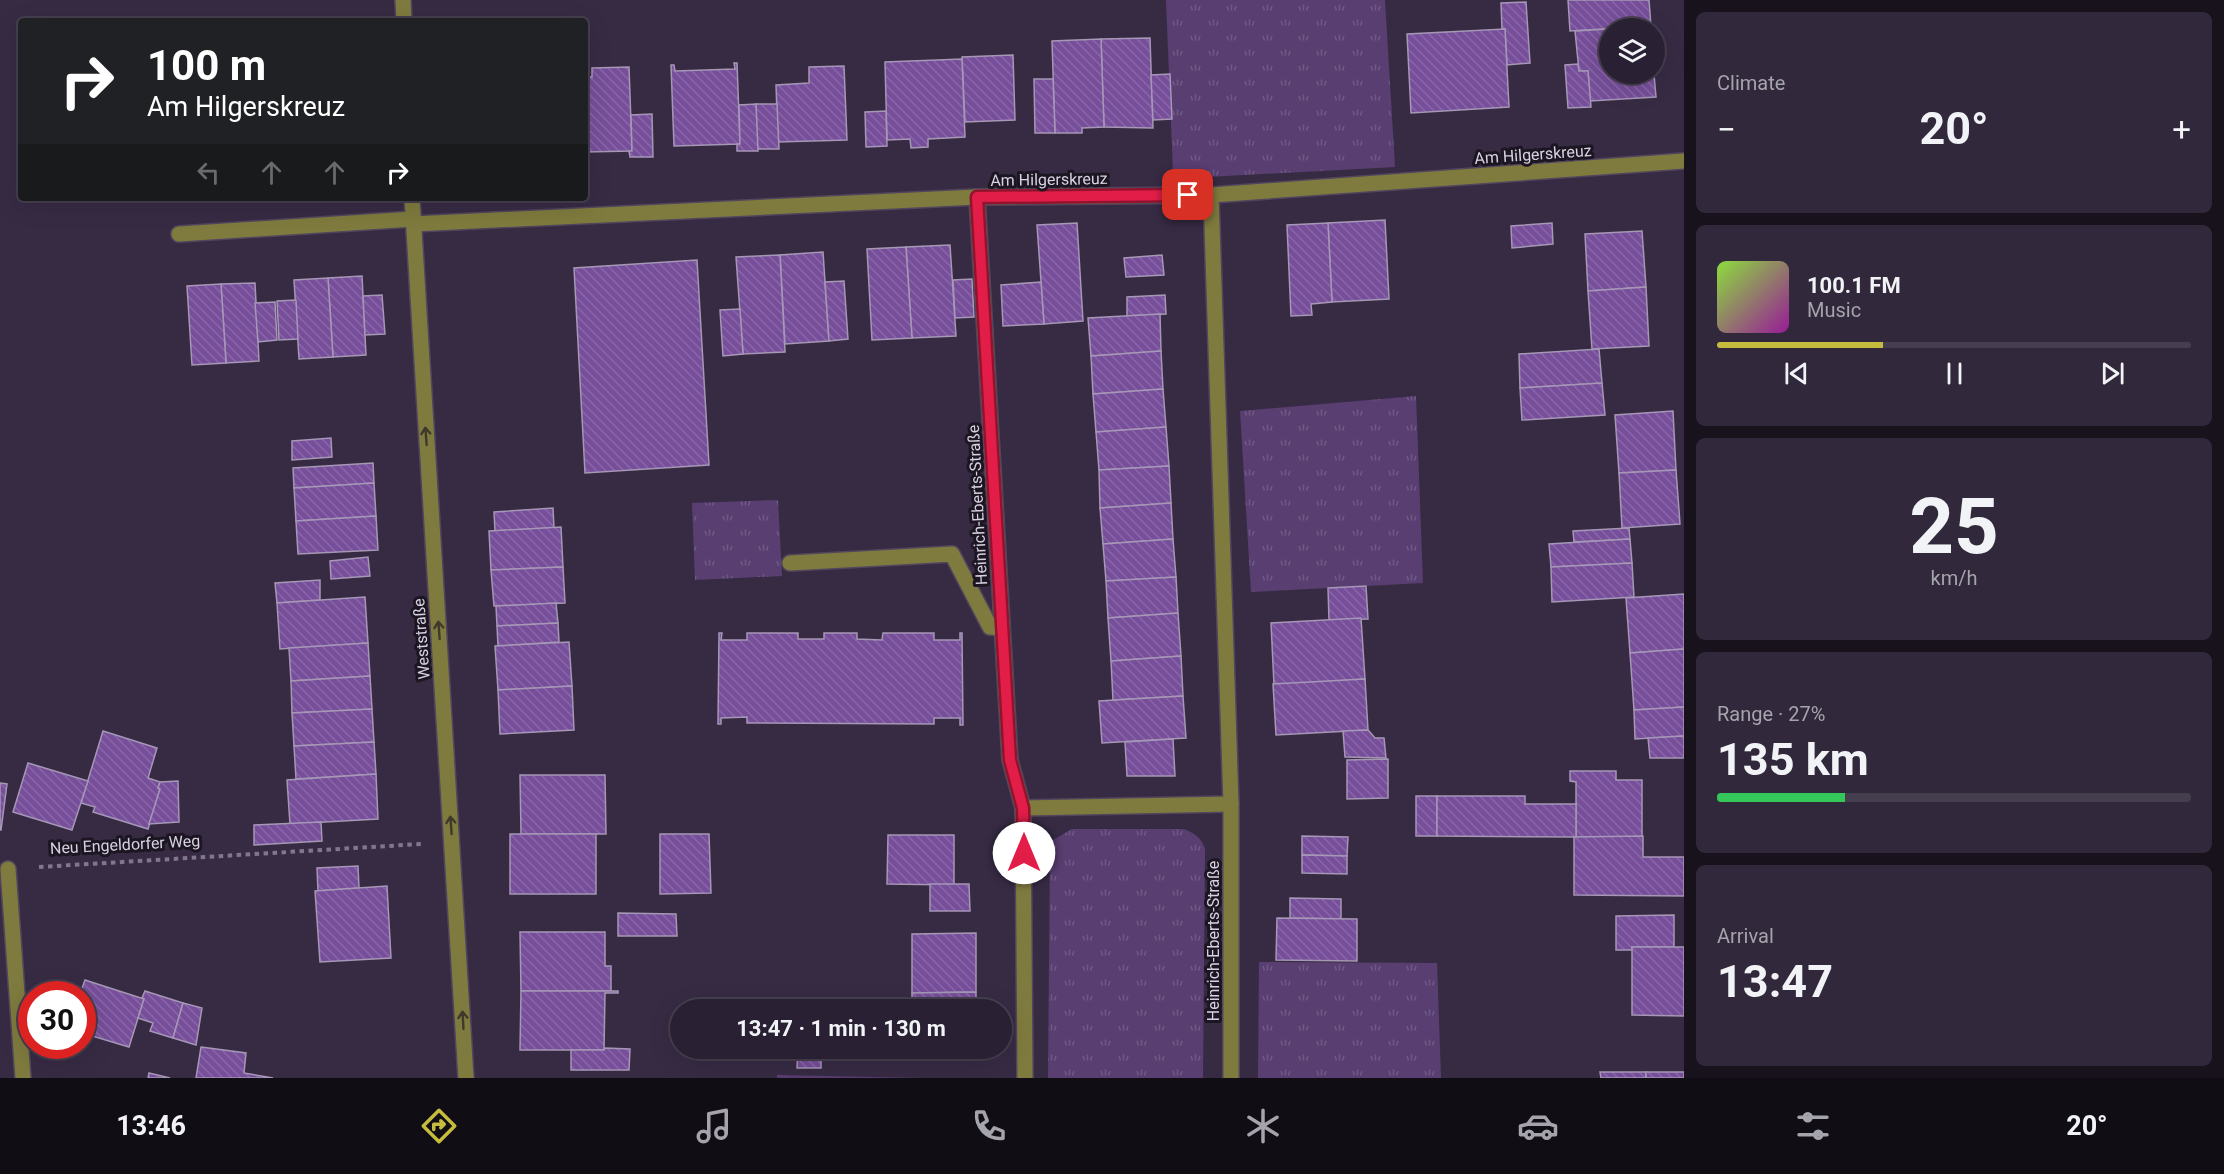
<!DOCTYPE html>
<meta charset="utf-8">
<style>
:root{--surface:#292033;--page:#31283b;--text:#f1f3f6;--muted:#a5a3ac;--line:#453e4e;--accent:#c5bc3d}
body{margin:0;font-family:Roboto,sans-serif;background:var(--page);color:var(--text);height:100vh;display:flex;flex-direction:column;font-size:22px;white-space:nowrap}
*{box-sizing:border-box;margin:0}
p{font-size:20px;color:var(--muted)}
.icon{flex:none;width:33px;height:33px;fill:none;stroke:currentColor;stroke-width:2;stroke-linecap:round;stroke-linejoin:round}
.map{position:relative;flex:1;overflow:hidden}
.sheet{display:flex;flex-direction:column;gap:12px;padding:12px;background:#17121c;width:540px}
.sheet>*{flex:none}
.banner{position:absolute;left:18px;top:18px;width:570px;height:183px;border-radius:6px;box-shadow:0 6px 24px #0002,0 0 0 2px var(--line);background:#202124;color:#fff;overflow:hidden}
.tools{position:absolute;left:1599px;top:18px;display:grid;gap:12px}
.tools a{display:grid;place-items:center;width:66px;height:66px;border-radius:50%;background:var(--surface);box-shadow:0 6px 24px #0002,0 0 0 2px var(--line);font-size:30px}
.speed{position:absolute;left:18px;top:981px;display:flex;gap:12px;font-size:30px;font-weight:700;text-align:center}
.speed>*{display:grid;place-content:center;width:78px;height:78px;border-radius:50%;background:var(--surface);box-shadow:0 6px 24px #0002,0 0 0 2px var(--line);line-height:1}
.speed .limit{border:9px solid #d22;background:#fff;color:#111}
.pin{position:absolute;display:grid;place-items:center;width:51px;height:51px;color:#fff;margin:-26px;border-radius:12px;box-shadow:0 3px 9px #0006}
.me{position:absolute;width:66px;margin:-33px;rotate:0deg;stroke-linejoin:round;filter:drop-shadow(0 0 4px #0008)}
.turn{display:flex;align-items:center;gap:21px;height:126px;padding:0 30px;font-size:27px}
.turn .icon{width:78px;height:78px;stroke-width:2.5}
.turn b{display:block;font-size:42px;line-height:51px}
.lanes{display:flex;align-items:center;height:57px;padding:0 30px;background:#0003;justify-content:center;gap:30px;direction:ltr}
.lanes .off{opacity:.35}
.big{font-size:45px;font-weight:700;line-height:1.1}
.sheet .widget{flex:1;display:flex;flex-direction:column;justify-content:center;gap:9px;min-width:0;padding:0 21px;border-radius:9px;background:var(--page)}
.sheet .dial{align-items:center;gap:0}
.dial b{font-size:78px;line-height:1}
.song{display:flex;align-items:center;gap:18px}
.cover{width:72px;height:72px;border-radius:9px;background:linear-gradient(135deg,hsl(90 70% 55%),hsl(300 70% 35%))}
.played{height:6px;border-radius:3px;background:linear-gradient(90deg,var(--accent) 35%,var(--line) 35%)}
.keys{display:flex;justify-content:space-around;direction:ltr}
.heat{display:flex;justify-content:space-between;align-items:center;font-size:33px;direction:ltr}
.charge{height:9px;border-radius:4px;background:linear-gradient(90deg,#34c759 27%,var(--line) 0)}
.trip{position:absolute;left:670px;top:999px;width:342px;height:60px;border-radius:30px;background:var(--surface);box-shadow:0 6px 24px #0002,0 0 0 2px var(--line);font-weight:700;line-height:60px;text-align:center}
.dock{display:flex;height:96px;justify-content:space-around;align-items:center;background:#100d14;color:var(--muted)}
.dock .icon{width:42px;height:42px}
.dock .selected{color:var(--accent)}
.dock b{font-size:27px;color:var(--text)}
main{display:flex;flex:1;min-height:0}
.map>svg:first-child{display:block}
</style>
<main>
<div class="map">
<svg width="1684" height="1078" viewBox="0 0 1684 1078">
<defs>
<pattern id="grass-tufts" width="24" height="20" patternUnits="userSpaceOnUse" patternTransform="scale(1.5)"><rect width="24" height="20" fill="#583e71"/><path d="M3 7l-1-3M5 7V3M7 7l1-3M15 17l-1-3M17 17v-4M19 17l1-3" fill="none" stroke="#6f5985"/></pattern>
<pattern id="building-back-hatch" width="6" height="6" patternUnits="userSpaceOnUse" patternTransform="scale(1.5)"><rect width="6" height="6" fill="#764e9a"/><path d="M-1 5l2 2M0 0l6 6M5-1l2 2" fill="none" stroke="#8966a8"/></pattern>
</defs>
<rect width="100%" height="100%" fill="#372b44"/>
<g fill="url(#grass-tufts)">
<path d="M1166,0H1385L1395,167L1188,178L1173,173Z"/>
<path d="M1416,396L1423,583L1251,592L1240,411Z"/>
<path d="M778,500L782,576L695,580L692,503Z"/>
<path d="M1072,829H1184C1195,834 1201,837 1205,849L1203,1078H1048L1050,851L1053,840Z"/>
<path d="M1259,962L1437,963L1441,1078H1258Z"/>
<path d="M777,1075L918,1078H777Z"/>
</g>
<g fill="url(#building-back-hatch)" stroke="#a597b5" stroke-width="1.5">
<path d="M1568,0H1649L1651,26L1570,31Z"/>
<path d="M1526,2L1530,63L1507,65L1505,29H1502L1501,3Z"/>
<path d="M1505,29L1509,107L1411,113L1407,34Z"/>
<path d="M1610,29V74H1654L1656,97L1590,101L1588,71H1579L1575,31Z"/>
<path d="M1150,38L1153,128L1104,127L1101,39Z"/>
<path d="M1101,39L1104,127L1082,128V133H1055L1052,41Z"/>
<path d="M1013,55L1015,120L965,122L962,57Z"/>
<path d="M962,59L965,137L928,139V147L911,148L910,139L887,140L885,62Z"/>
<path d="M734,63H737L740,144L674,146L671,65H674L675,71L735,69Z"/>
<path d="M1578,64L1579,71H1588L1591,107L1568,108L1565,65Z"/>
<path d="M844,66L847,140L778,142L776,85L809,83V67Z"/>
<path d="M629,67L632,151L585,152V77H592V68Z"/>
<path d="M1170,74L1172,119L1153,120L1151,75Z"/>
<path d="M1034,79H1053L1055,133H1035Z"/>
<path d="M756,104H777L779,149H757Z"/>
<path d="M756,104L758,151H737V144H740L739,105Z"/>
<path d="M886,111L887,146L866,147L865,112Z"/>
<path d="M652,114L653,157H630L629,151H632L631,115Z"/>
<path d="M1385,220L1389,299L1332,302L1328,223Z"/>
<path d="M1077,223L1083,321L1044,324L1037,225Z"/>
<path d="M1328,223L1332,302L1311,304L1312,315L1291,316L1287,225Z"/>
<path d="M1552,223L1553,244L1512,248L1511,226Z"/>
<path d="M1642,231L1646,287L1588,291L1585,234Z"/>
<path d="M950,245L956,336L912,338L906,247Z"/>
<path d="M906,247L912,338L872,340L867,249Z"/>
<path d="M823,252L829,341L785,344L780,255Z"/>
<path d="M780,255L785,352L743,354L736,257Z"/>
<path d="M1162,255L1164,275L1126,277L1124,258Z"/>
<path d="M697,260L709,465L585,473L574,268Z"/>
<path d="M362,276L366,355L333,357L328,278Z"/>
<path d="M328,278L333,357L299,359L294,280Z"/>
<path d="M972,279L974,317L955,318L953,280Z"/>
<path d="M844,281L848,339L829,341L825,282Z"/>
<path d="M1041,282L1044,324L1003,326L1001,285Z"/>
<path d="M255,283L259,361L226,363L221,284Z"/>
<path d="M221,284L226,363L192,365L187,286Z"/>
<path d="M1646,287L1649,346L1592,349L1588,291Z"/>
<path d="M382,295L385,334L365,335L363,296Z"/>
<path d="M1165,295L1166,314L1127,316V297Z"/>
<path d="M296,300L298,339L279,340L277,301Z"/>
<path d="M275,302L277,340L258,342L255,303Z"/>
<path d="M740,309L743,354L723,356L720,310Z"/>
<path d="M1160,314L1161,351L1091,356L1088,318Z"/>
<path d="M1599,349L1602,383L1520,388L1519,354Z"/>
<path d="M1161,351L1163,389L1093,394L1091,356Z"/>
<path d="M1602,383L1605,415L1522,420L1520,388Z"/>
<path d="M1163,389L1166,427L1096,432L1093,394Z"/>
<path d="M1673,411L1676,470L1619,473L1615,415Z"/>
<path d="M1166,427L1169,466L1099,470L1096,432Z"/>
<path d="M331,438L332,457L292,460V441Z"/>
<path d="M373,463L374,483L294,488L293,468Z"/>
<path d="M1169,466L1171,503L1100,508L1099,470Z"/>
<path d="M1676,470L1680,524L1622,528L1619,473Z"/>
<path d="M374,483L376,516L296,521L294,488Z"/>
<path d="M1171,503L1173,539L1103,544L1100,508Z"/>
<path d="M553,508L554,528L495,531L494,512Z"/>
<path d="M376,516L378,550L298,554L296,521Z"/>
<path d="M561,527L563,567L491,570L489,531Z"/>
<path d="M1629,528L1630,539L1574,542L1573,531Z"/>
<path d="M1173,539L1176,577L1106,581L1103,544Z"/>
<path d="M1630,539L1632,563L1551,567L1549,544Z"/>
<path d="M368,557L370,576L331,579L330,561Z"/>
<path d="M1632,563L1634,597L1552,602L1551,567Z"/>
<path d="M563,567L565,603L494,606L491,570Z"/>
<path d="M1176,577L1178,613L1108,618L1106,581Z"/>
<path d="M320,580V600L277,603L275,583Z"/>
<path d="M1366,586L1368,619L1329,620L1328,588Z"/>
<path d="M1684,594V649L1630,653L1626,598Z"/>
<path d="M365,597L368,643L280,649L277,603Z"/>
<path d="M556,603L558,623L497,626L496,606Z"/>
<path d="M1178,613L1181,656L1111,661L1108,618Z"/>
<path d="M1361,618L1365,679L1274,685L1271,623Z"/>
<path d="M558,623L559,642L498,646L497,626Z"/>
<path d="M719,633H722L721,640H747V633H798V639H824V633H857V639L882,640L883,633H934V640H960V633H962L963,725H960V718H934V724L747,723V717L721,718V724H718Z"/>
<path d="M569,642L572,686L498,690L495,646Z"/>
<path d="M368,643L370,676L291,681L289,648Z"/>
<path d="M1684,649V707L1634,710L1630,653Z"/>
<path d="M1181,656L1183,696L1113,700L1111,661Z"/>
<path d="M370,676L372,709L292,713L291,681Z"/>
<path d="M1365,679L1368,730L1276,735L1273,684Z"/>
<path d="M572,686L574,730L500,734L498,690Z"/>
<path d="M1183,696L1186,738L1102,743L1099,701Z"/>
<path d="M1684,707V736L1635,739L1634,710Z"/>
<path d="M372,709L374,742L294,746L292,713Z"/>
<path d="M1368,730L1375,738H1384L1386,758L1345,757L1343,731Z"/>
<path d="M103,731L157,748L148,778L160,782L158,788L160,789L148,829L93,812L95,807L81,803Z"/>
<path d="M1684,736V758H1650L1648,738Z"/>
<path d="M1173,739L1175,776H1127L1125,742Z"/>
<path d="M374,742L376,774L296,779L294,746Z"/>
<path d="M1388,759V798L1347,799V760Z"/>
<path d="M28,763L88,781L72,830L13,812Z"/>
<path d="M1570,771H1616V780H1642V837H1576V782L1570,781Z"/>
<path d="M376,774L378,819L290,824L287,780Z"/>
<path d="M520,775H605L606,834H521Z"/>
<path d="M178,781L179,822L149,824L160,789L158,788L160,782Z"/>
<path d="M0,783L7,784L1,830H0Z"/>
<rect x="1416" y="796" width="21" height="40"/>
<path d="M1437,796H1525V804H1576V837L1437,836Z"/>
<path d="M321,822L322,841L254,845V825Z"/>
<rect x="510" y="834" width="86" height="60"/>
<path d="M660,834H709L711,893L660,894Z"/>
<path d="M888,835H954V885L887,884Z"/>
<path d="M1302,836L1348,837L1347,856L1302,855Z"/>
<path d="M1643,836V857H1684V896L1574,895V837Z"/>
<path d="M1302,855L1347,856V874L1302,873Z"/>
<path d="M358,866L359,888L318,891L317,868Z"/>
<path d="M930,884H969L970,911H930Z"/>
<path d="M387,886L391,958L320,962L315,891Z"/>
<path d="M1290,898L1341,899V919L1290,918Z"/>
<path d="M618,913L676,914L677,936H618Z"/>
<path d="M1674,915V947H1632V950H1616V916Z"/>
<path d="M1277,918L1357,919V961L1276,960Z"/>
<path d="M520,932H605V966H611V991H521Z"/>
<path d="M976,933V992L912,993V934Z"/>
<path d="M1632,947H1684V1016L1632,1015Z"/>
<path d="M85,980L144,999L129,1047L82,1033V994H80Z"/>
<path d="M145,991L183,1003L173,1038L150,1031L153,1023L138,1018L144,999L142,998Z"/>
<path d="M521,991H618V993H605L604,1050H520Z"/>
<path d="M976,992V1010H912V993Z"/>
<path d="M183,1003L202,1008L196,1045L173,1038Z"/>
<path d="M201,1047L246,1053L244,1073L273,1078H196Z"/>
<path d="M605,1048L630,1049L629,1070H571V1050H604Z"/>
<path d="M798,1048H821V1068H797Z"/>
<path d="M1600,1072H1646V1078H1601Z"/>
<rect x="1646" y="1072" width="38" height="6"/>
<path d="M149,1073L170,1078H148Z"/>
</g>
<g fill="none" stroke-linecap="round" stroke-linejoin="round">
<defs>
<g id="minor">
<path d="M403,0L404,21"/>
<path d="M1211,195L1231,804V1078"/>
<path d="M977,197L1010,760L1023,808L1025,1078"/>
<path d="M412,198L466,1078"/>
<path d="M413,224L977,197L1211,195L1684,161"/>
<path d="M179,234L413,219"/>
<path d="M790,563L952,554L990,627L1002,628"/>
<path d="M1023,808L1231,804"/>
<path d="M8,869L23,1078"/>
</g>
</defs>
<use href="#minor" stroke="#51465d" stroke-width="18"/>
<path stroke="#81778c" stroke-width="4" stroke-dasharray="4.5 4.5" stroke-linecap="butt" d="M39,867L421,844"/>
<use href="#minor" stroke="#7f7b3e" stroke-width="15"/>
</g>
<defs><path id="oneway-shaft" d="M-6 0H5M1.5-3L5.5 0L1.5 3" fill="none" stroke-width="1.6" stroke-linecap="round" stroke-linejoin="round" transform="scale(1.5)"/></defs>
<g stroke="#3f392c">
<use href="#oneway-shaft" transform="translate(426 436) rotate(-94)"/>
<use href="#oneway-shaft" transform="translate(439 630) rotate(-94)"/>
<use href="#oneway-shaft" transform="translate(451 825) rotate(-94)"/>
<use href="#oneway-shaft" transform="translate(463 1020) rotate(-93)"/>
</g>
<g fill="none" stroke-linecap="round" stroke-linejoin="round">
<defs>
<path id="route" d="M1024,853L1023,808L1010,760L977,197L1188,195"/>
</defs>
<use href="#route" stroke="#92132f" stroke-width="15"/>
<use href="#route" stroke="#e11d48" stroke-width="10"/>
</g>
<g text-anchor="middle" stroke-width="6" stroke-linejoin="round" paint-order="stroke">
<g font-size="16" fill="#d8d1e1" stroke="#1c1622">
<text transform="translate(1533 154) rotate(-4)" y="6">Am Hilgerskreuz</text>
<text transform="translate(1049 179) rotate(-1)" y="6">Am Hilgerskreuz</text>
<text transform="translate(977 505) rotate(-93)" y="6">Heinrich-Eberts-Straße</text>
<text transform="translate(421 639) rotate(-94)" y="6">Weststraße</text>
<text transform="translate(125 844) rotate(-3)" y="6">Neu Engeldorfer Weg</text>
<text transform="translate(1213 941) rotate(-90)" y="6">Heinrich-Eberts-Straße</text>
</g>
</g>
</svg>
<div class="tools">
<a><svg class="icon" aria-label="layers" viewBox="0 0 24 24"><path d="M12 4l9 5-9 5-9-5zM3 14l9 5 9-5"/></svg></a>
</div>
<div class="speed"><div class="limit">30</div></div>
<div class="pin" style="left:1188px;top:195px;background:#d93025"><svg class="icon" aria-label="arrive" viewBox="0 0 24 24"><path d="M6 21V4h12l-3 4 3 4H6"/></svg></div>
<svg class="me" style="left:1024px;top:853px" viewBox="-20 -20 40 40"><circle r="19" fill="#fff"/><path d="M0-13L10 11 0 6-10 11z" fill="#e11d48"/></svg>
<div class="trip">13:47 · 1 min · 130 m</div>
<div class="banner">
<div class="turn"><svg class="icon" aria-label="right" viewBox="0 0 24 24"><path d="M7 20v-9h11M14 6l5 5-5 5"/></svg><div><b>100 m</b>Am Hilgerskreuz</div></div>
<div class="lanes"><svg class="icon off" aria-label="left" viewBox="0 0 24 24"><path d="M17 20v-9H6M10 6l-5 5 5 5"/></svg><svg class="icon off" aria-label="ahead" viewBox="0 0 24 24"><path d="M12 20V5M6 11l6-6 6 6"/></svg><svg class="icon off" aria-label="ahead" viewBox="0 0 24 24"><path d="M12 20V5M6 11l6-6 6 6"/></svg><svg class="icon" aria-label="right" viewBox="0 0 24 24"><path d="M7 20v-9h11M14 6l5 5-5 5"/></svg></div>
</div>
</div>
<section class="sheet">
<div class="widget"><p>Climate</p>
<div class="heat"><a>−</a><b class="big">20°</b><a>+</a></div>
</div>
<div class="widget">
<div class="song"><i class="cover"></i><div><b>100.1 FM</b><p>Music</p></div></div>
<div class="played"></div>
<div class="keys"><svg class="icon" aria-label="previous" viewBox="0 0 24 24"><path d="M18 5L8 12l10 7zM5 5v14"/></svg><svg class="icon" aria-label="pause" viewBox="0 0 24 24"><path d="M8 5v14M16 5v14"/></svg><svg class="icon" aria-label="next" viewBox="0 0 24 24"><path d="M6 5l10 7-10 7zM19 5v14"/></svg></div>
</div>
<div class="widget dial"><b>25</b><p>km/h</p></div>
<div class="widget"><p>Range · 27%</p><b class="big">135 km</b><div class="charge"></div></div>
<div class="widget"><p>Arrival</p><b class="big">13:47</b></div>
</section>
</main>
<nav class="dock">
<b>13:46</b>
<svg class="icon selected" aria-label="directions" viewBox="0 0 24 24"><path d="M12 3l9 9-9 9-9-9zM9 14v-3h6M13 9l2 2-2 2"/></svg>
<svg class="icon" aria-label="music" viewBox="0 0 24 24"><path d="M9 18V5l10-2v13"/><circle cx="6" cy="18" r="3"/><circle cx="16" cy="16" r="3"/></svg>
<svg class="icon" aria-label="phone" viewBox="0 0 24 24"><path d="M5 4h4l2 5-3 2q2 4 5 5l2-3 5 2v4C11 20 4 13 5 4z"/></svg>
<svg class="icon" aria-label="climate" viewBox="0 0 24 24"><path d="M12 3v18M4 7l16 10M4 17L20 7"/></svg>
<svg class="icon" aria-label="car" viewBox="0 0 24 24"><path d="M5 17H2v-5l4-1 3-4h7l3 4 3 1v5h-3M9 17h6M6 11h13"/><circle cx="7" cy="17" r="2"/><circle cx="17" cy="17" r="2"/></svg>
<svg class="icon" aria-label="filters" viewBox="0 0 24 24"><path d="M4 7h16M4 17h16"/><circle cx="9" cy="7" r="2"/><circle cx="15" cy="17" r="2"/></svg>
<b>20°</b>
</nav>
